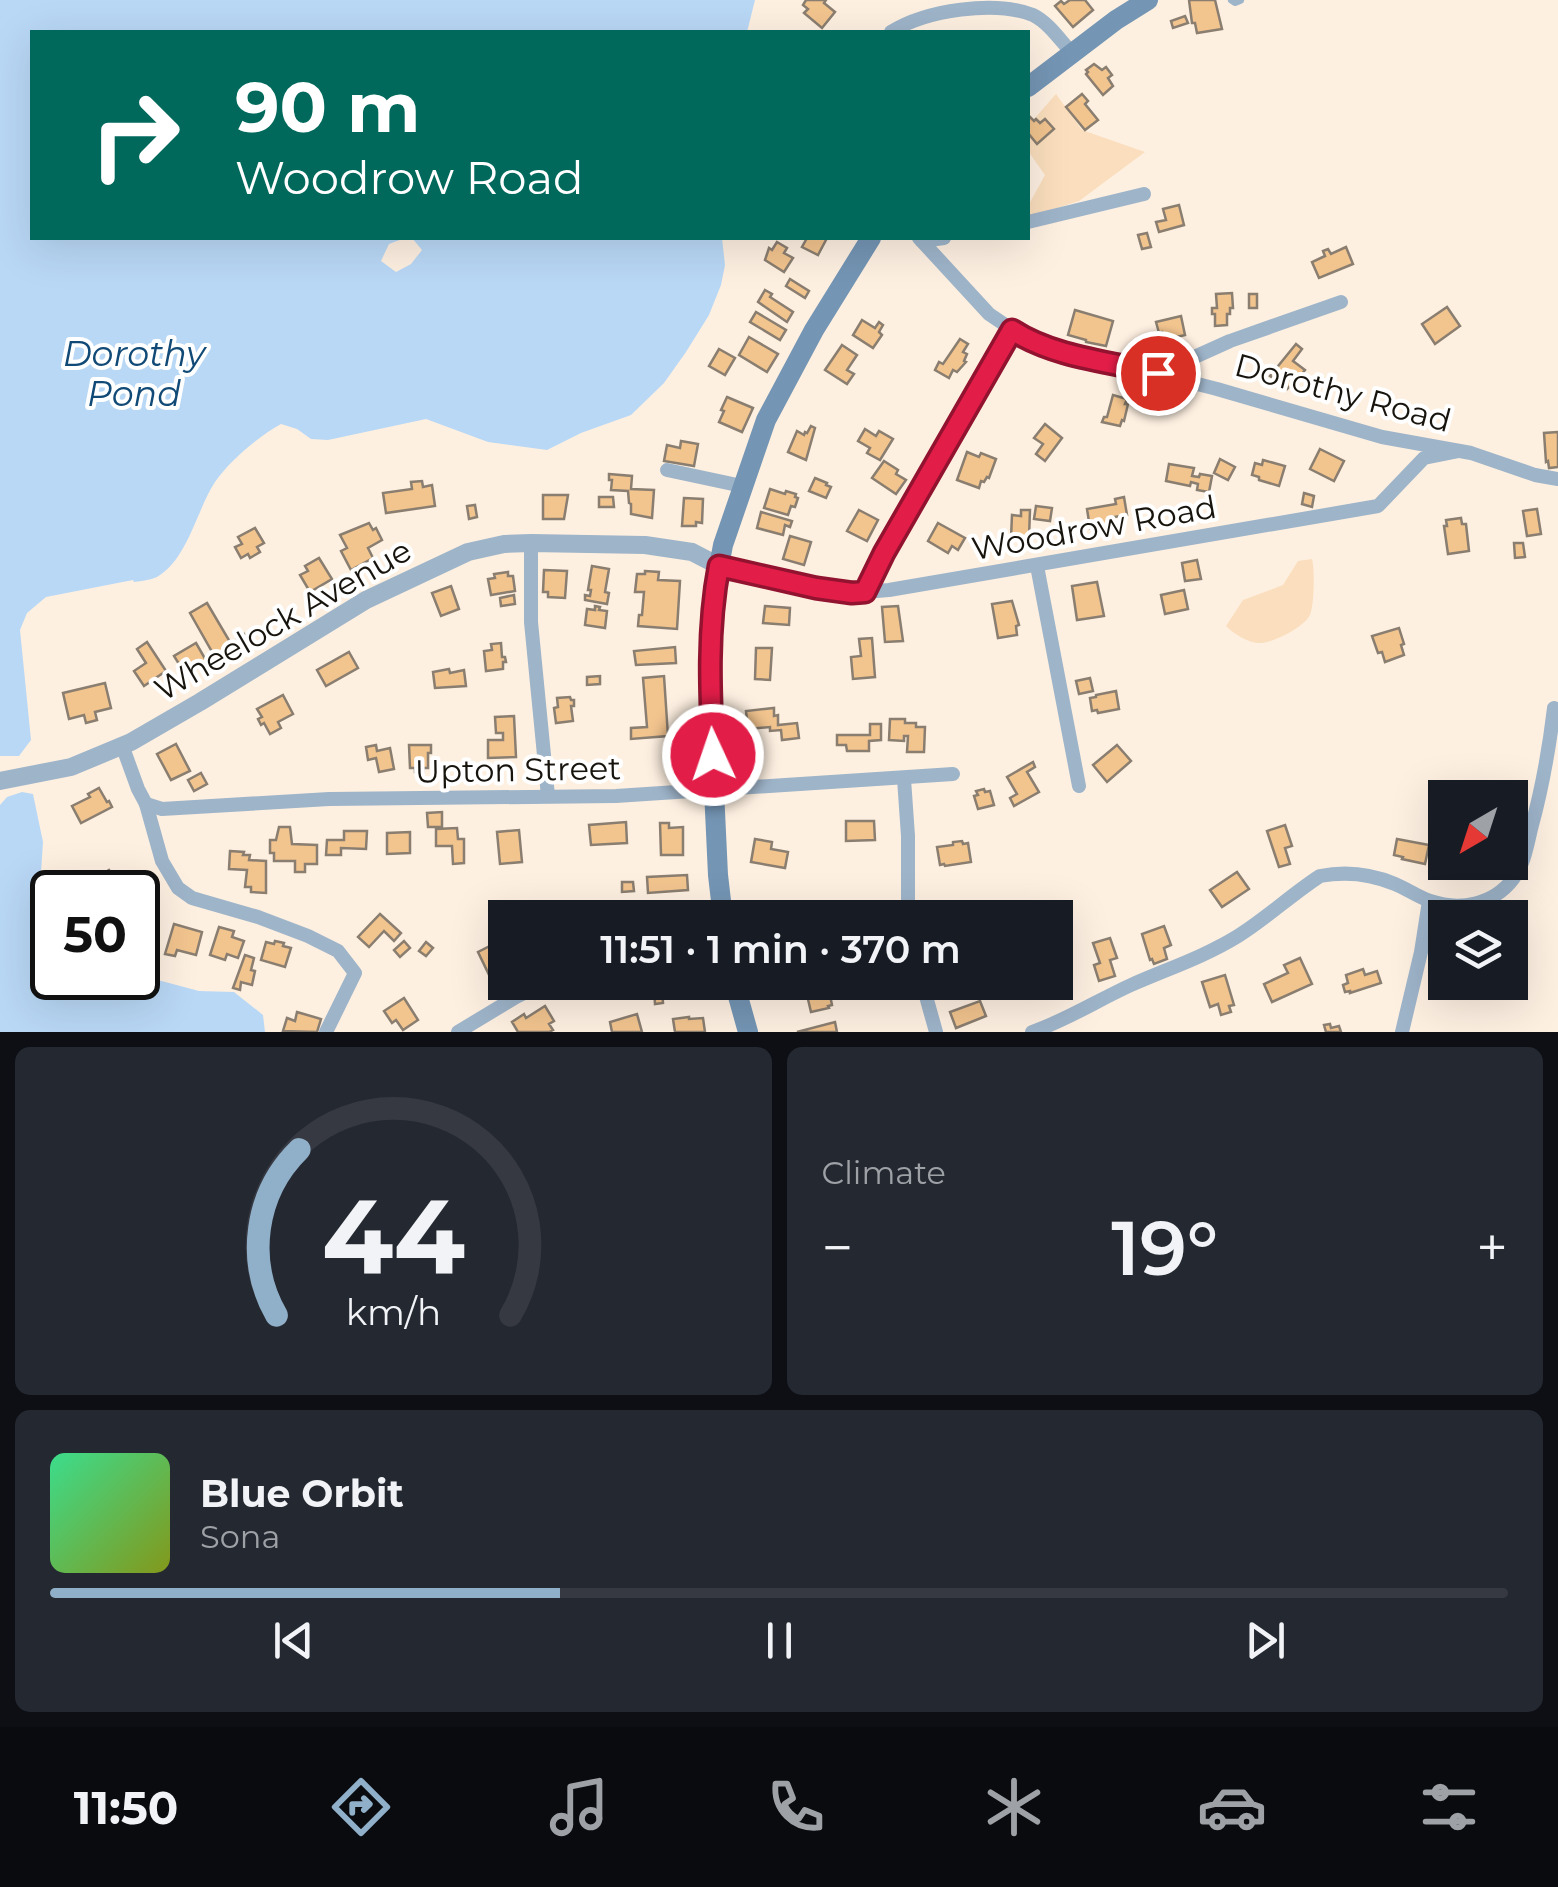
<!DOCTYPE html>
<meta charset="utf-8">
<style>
:root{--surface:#171b24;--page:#242831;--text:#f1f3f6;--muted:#9ea1a6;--line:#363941;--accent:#90afc9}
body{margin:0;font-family:Montserrat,sans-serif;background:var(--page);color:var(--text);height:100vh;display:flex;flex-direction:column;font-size:38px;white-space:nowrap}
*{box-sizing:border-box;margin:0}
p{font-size:32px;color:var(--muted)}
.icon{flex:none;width:55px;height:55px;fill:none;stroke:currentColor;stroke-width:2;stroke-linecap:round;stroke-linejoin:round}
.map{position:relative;height:1032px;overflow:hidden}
.side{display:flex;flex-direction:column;gap:15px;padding:15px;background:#0d0f14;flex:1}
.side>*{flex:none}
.hud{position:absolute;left:30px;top:30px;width:1000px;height:210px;border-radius:0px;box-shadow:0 10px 40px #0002;background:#00695c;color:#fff;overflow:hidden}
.needle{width:65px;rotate:219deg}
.controls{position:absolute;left:1428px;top:780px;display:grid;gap:20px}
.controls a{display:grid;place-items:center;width:100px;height:100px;border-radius:0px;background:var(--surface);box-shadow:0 10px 40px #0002;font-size:50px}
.speed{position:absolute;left:30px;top:870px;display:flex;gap:20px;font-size:50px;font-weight:700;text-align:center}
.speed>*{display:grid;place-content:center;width:130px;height:130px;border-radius:50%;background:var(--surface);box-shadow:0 10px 40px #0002;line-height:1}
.speed .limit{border:5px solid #111;border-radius:15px;background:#fff;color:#111}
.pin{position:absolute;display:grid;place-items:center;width:85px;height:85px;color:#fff;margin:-42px;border:5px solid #fff;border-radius:50%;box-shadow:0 2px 10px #0007}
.me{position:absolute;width:110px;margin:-55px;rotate:357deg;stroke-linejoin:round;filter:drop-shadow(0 0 8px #0008)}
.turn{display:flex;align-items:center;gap:35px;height:210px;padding:0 40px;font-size:45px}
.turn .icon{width:130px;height:130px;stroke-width:2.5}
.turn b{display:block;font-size:70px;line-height:85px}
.big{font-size:75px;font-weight:600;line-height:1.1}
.side .tile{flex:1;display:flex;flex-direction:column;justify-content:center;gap:15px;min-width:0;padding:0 35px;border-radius:15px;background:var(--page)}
.side .dial{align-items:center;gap:0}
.dial svg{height:260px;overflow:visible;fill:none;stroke:var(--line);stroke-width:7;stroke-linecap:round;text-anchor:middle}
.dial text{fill:var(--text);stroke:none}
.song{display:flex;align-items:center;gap:30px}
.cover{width:120px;height:120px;border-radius:15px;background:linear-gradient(135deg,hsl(150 70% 55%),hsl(70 70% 35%))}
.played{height:10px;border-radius:5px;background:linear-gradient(90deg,var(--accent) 35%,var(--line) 35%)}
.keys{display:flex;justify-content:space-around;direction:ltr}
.heat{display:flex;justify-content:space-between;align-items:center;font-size:55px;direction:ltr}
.side .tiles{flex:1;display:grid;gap:15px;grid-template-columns:1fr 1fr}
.tile:last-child{grid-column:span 2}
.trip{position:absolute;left:488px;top:900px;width:585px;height:100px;border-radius:0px;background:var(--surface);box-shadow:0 10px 40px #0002;font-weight:600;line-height:100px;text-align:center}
.menu{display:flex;height:160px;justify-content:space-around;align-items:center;background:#090b0e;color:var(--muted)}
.menu .icon{width:70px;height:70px}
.menu .active{color:var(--accent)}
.menu b{font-size:45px;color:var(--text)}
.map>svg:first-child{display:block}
</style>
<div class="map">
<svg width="1558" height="1032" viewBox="0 0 1558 1032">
<rect width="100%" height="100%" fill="#fef0e1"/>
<g fill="#fadebd">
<path d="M1056,94L1082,130L1145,152L1079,201L1028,217V206L1045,175L1028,151V126Z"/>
<path d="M1312,559C1315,570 1314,606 1310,615C1304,627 1275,642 1261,643C1250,644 1234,634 1226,626L1243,600L1283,585L1298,561Z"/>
</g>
<g fill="#b9d8f6">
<path d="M0,0H755L747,32H32V238H405L389,244L381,261L396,272L411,264L422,250L412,238H722L725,265L721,285L709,315L686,352L664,383L631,415L581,433L547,450L488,442L426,419L328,440L311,439L297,429L281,424C259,436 229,461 215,482C197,509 188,559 157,577C150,580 142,581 134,582L133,580L46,597L27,613L20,630L31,740L19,756H0Z"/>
<path d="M22,792L33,794L43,842L41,872L52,893V978H138L139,975L199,991L234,992L263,1015L265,1032H0V805L7,797Z"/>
</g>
<g fill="#f2c48e" stroke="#8a7e70" stroke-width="2.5">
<path d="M806,0H826L824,3L835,12L822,28L804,13L808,9L803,5Z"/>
<path d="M1070,0H1085L1093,10L1073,27L1055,6L1061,1L1064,4Z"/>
<path d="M1189,0H1215L1222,29L1197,33L1195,23H1192Z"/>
<path d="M1185,16L1188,23L1173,28L1171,21Z"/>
<path d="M1094,64L1102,70L1106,67L1112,75L1108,78L1113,86L1103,95L1086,74L1088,72L1086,70Z"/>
<path d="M1082,94L1088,101L1085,104L1098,120L1085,130L1066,107Z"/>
<path d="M1028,115L1034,121L1036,119L1040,123L1045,119L1054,129L1037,144L1028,133Z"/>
<path d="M1179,205L1184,225L1159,232L1156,222L1166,220L1163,209Z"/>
<path d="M1147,233L1151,247L1142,249L1138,235Z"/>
<path d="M807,238H827L818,255L802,247Z"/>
<path d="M777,242L787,248L784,253L793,258L784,272L765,260L769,248L772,250Z"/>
<path d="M1346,247L1353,264L1319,278L1312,262L1325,256L1323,251L1328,249L1331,254Z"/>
<path d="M790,279L809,291L805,298L786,286Z"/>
<path d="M765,290L772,294L770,297L793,312L787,322L758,302Z"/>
<path d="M1232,293L1233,308H1230V314H1227V325L1215,326V314H1212V308H1217L1216,294Z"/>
<rect x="1249" y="294" width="8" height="14"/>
<path d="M1447,307L1460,326L1435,344L1422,324Z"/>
<path d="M1075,310L1113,321L1106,346L1086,342V340L1068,335Z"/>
<path d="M756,312L786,330L780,340L750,322Z"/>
<path d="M1181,316L1185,335L1164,340L1162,332L1159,333L1156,322Z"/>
<path d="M862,320L875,328L879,322L883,325L879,332L882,335L873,348L853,335Z"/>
<path d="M749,337L778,354L767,372L739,355Z"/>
<path d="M960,339L968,344L963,352L967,354L964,361L966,362L957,372L953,370L949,378L935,370L939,362L943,364Z"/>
<path d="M1296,344L1302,349L1293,361L1305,370L1292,387L1290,386L1287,389L1270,376Z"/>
<path d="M842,345L857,355L847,370L854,374L847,384L825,370Z"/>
<path d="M719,349L735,358L725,375L709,366Z"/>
<path d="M1113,395L1127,399L1125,404H1128L1124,421L1122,420L1120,426L1102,422L1104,417H1107Z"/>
<path d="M727,397L753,408L742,432L719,422L724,411L721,410Z"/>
<path d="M1045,424L1062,438L1045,461L1036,454L1043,444L1034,438Z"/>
<path d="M811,426L815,428L806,460L788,452L797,431L804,435L805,432L807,433Z"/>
<path d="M865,429L876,436L879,431L893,439L880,460L867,453L870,448L858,441Z"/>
<path d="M1558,432V467L1549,468L1548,461L1546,462L1544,433Z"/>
<path d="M681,441L698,444L694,466L664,461L667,445L680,448Z"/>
<path d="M1320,449L1344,461L1334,481L1310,469Z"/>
<path d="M967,452L979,457L981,453L996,459L989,478L987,477L984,482L981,481L979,488L957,480Z"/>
<path d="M1220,459L1235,467L1228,480L1214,473Z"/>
<path d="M1263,460L1285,466L1279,486L1259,480V477L1252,475L1255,463L1262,465Z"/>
<path d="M884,461L898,470L896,474L906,480L896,494L872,478Z"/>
<path d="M1169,464L1194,468L1192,476L1199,477L1200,474L1212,476L1209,492L1197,490L1198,484L1191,482L1190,486L1166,481Z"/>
<path d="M609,474L632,476L631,489L654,490L652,518L631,514V504L629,503L628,491L611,490L612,480H609Z"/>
<path d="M815,478L827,483L826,485L831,487L826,498L809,491Z"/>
<path d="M422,481L423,487L432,485L435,506L386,513L383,493L412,489L411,482Z"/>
<path d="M770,489L785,494L786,491L796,494L795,497L798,498L795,507L791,506L788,515L764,508Z"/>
<path d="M1304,493L1314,496L1312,507L1302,504Z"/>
<path d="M543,495H568L564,519H543Z"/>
<path d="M599,497H613L614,507H599Z"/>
<path d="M1124,497L1127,515L1114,517L1115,523L1090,528L1087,509L1116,504L1115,499Z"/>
<path d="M684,498L703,499L702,523L696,522V526H682Z"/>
<path d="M475,505L477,517L469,519L467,506Z"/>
<path d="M1036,506L1052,508L1050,521L1034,519Z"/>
<path d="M1537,509L1541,534L1527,536L1523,511Z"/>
<path d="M859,510L878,520L867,541L847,531Z"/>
<path d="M1021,510H1030L1029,538H1011L1012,515L1021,516Z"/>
<path d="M761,512L792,521L790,527L785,525L783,535L757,528Z"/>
<path d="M1461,518L1462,524H1466L1469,551L1448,554L1444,526H1447L1446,520Z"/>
<path d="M369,523L373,530L376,528L382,540L368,548L373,558L351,570L341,551L347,548L340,535Z"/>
<path d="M938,523L965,538L958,550L952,546L948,553L928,541Z"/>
<path d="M255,528L264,543L257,547L260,552L250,558L248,554L241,558L235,547L242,544L238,537Z"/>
<path d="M790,536L811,542L804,565L783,559Z"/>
<path d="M1514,543H1523L1525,557L1515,558Z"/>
<path d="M319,558L332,579L310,592L300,575L308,571L305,566Z"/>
<path d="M1197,560L1201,579L1185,581L1182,563Z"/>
<path d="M592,566L609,569L605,592L609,593L607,604L585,600V595L590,596L591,590H588Z"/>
<path d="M544,570L567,571L565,598L548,597V592H543Z"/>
<path d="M645,571L659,572L658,580L680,581L677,629L638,626L639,615H642L644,592H635L637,574H645Z"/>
<path d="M508,572V576H513L515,591L491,595L488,579L495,578L494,574Z"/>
<path d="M1097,582L1104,616L1077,620L1072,586Z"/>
<path d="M451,586L459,609L441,616L432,593Z"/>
<path d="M1184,590L1188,609L1165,614L1161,595Z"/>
<path d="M514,595L515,604L501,606L500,598Z"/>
<path d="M1012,601L1019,625L1016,626L1017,635L998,638L992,604Z"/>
<path d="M207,603L233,647L215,657L190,613Z"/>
<path d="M595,606L600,607L599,610L607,611L605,628L585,625L587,609L595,610Z"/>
<path d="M765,606L790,608L789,625L763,623Z"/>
<path d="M898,606L903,641L885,642L882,607Z"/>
<path d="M1399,628L1404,644L1401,645L1404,655L1385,662L1382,652L1378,653L1372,636Z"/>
<path d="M244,634L252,645L245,650L237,639Z"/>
<path d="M872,638L875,677L853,679L851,657L861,656L859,639Z"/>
<path d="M147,642L166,671L144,686L134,671L146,663L137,649Z"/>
<path d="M196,643L207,662L191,672L184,661L179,664L174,656Z"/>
<path d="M501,643L502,657H505L506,662H503V669L486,671L484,651L492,650L491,644Z"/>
<path d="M675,647L676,663L636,665L634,651Z"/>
<path d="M756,648H772L770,680L755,679Z"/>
<path d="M349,652L358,668L326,686L317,670Z"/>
<path d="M449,669L450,673L464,670L466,686L435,688L433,672Z"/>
<path d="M600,676V684L587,685V677Z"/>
<path d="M664,676L668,736L631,739V728L647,727L643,678Z"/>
<path d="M1090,678L1093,691L1079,694L1076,681Z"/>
<path d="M105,683L111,708L95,712L97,720L86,723L84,715L69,719L63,693Z"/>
<path d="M1116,691L1119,709L1098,713L1097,710L1092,711L1090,698L1096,697V695Z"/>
<path d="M283,695L293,714L278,722L281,728L270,734L264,723L261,725L258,719L262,717L257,709Z"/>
<path d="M570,697L571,700H574V706H571L573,721L556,723L554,708L558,707L557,698Z"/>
<path d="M774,708V716L778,715V725L797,723L799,738L782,740L781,730L770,731V727L748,729L746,711Z"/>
<path d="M514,716L516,757L488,758V740H503V733H496L495,717Z"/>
<path d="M890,719H905V723H916V727H925L924,752H907L908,736H904V741L889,740Z"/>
<path d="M870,724H881V740L869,741V751H847L846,745H837V735H870Z"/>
<path d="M176,744L190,771L171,780L157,754Z"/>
<path d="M376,745L377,751L390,748L394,769L379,772L376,758L368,760L366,747Z"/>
<path d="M409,745H431V753H428V768H423V772H415V768H410Z"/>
<path d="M1117,745L1131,761L1107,782L1093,765Z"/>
<path d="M1033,762L1035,767L1027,772L1039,792L1014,806L1010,798L1017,794L1007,777Z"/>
<path d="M201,773L207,784L194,791L188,780Z"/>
<path d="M99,788L107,802L109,801L112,807L81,823L72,806L90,797L88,794Z"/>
<path d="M984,789L985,792L990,791L994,805L978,809L974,796L978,795L976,791Z"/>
<path d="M442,812V827H428L427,813Z"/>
<path d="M846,821H874L875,840L846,841Z"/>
<path d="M626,822L627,843L591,845L589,825Z"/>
<path d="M660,823H669V828L683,827V855H661Z"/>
<path d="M1285,825L1292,846L1285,848L1290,864L1279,867L1267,831Z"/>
<path d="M279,827H290L292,844L317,845V864H305V872H295V861H274V853H270V840H276Z"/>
<path d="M457,828L458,839H464V863L453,864L452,846H436V829Z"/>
<path d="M519,830L522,862L500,864L497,832Z"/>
<path d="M344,831H367L366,849L341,848V855H326L327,840H344Z"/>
<path d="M410,832V853L387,854V833Z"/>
<path d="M755,839L772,842L771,849L788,852L785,868L751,862Z"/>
<path d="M1397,839L1429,845L1425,864L1402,859L1403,857L1394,855Z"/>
<path d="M962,841L963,844L968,843L971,862L945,866L944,864L940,865L937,847L953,845V842Z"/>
<path d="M230,851L244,852L243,855H250L249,860L266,861V893L251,892V887H245L247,870L229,869Z"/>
<path d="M109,870L112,874L116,872L125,885L135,879L144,892L138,896V892H88L93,889L89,883Z"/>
<path d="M1237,872L1249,889L1222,907L1210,890Z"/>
<path d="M687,875L688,890L648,893L647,877Z"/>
<path d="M622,882H633L634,891L622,892Z"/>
<path d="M784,907L786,918H753L752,916Z"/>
<path d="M380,914L401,933L394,941L384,931L369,947L358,937Z"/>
<path d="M174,924L202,932L196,955L177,950L175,956L165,954Z"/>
<path d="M1164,926L1171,945L1164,948L1167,959L1154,964L1152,959L1150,960L1142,934Z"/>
<path d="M219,927L234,931L232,937L244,941L238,958L227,954L225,960L210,955Z"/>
<path d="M1110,938L1117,958L1110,960L1115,976L1099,981L1094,965L1100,963L1093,943Z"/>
<path d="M275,941L284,943L283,946L291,948L285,967L261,960L266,942L274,944Z"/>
<path d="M404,941L410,948L400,957L394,950Z"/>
<path d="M426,942L433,948L426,956L419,951Z"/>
<path d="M494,944L504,964L502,965L505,971V980L494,985L478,952Z"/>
<path d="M245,955L254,958L251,970L255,971L252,985L241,982L240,990L233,988Z"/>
<path d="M1300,958L1312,984L1272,1002L1264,984L1288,973L1284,965Z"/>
<path d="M1363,969L1365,975L1377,971L1381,983L1350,993V991L1345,992L1343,985L1348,983L1346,975Z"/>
<path d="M1225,975L1234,1005L1229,1006L1231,1012L1221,1015L1218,1004L1210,1007L1202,982Z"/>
<path d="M654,990H662L663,1003L655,1004Z"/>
<path d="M829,990L832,1005L828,1006L829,1008L811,1012L807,995Z"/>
<path d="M404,998L418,1020L403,1030L396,1020L392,1023L384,1011Z"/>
<path d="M980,1001L986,1016L956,1028L950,1012Z"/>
<path d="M545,1006L554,1021L549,1024L553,1030L549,1032H518L512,1022L524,1014L526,1018Z"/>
<path d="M297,1012L321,1019L317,1032L283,1031L287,1018L295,1021Z"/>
<path d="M637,1014L642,1032H612L610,1022Z"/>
<path d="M689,1017V1019L703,1018L705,1032H675L673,1019Z"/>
<path d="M835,1022L837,1032H797Z"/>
<path d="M1330,1024L1331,1028L1339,1026L1341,1032H1326L1324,1025Z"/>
</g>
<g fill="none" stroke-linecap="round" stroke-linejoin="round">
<path stroke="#9eb4c9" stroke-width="8" d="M1232,0L1235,2L1240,0"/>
<g stroke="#9eb4c9" stroke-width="14">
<path d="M891,32C926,10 995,0 1033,15C1049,23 1060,40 1072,53"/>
<path d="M1028,222L1144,194"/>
<path d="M919,238L989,314L1029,341L1217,389L1382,437L1471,453L1535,475L1558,479"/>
<path d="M922,241L944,238"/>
<path d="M1159,373L1230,341L1341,302"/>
<path d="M667,470L742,486"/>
<path d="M531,543V622L548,796"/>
<path d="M719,566L816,588L852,593L889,590L1378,506L1424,458L1459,451"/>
<path d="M1037,566L1079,786"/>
<path d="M865,592L884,553L1012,330"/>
<path d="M122,745L138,789L146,804L162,861L178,888L192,898L258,917L308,936L338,951L355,973L326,1032"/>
<path d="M904,779L908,836V903L910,918"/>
<path d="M146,804L162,809L329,799L616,796L953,774"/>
<path d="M922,982L936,1032"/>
<path d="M458,1032L516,997L547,982"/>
<path d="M1032,1032C1067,1020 1098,1000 1131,985C1167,969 1204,957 1238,936C1267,918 1292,894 1320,876C1346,871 1371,874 1395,884C1407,889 1418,897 1430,901C1460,911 1493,905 1513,879C1524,865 1527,846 1531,829C1542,789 1549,750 1554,708"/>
<path d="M1402,1032L1421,952L1429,901"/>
</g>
<path stroke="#9eb4c9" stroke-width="18" d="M0,781L71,767L131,742L200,702L366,600L468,552L504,544L531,543L645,545L692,552L719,566"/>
<g stroke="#7495b4" stroke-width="20">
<path d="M1028,87L1116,20L1148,0"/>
<path d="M723,918L718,875L709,684L713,599L723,545L766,420L814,330L871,238"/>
<path d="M734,982L748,1032"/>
</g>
</g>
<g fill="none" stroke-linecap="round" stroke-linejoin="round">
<defs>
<path id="route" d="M713,755C710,692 707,629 719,566L816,588L852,593L865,592L884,553L1012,330C1053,357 1110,362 1158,373"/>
</defs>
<use href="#route" stroke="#92132f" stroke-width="25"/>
<use href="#route" stroke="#e11d48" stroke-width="18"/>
</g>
<g text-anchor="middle" stroke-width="8" stroke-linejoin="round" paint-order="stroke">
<g font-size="32" fill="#17130d" stroke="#fff">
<text transform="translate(1343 393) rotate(15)" y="11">Dorothy Road</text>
<text transform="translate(1094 528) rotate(-10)" y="11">Woodrow Road</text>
<text transform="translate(283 620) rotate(-30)" y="11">Wheelock Avenue</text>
<text transform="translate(518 770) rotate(-1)" y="11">Upton Street</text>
</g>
<g font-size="35" font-style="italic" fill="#114a76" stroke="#fff">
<text x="134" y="366">Dorothy<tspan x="134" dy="40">Pond</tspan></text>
</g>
</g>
</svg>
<div class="controls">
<a><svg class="needle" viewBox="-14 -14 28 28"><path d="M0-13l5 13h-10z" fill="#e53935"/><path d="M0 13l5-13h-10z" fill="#9ea1a6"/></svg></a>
<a><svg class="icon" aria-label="layers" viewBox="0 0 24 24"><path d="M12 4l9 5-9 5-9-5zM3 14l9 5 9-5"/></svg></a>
</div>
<div class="speed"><div class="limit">50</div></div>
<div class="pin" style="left:1158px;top:373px;background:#d93025"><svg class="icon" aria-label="arrive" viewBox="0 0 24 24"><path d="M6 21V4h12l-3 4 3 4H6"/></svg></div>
<svg class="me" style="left:713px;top:755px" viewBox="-20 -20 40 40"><circle r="17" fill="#e11d48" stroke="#fff" stroke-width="3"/><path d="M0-11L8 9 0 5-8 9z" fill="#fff"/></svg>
<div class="trip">11:51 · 1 min · 370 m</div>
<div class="hud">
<div class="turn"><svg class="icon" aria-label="right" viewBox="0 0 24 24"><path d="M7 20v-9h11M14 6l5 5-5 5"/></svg><div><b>90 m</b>Woodrow Road</div></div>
</div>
</div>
<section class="side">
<div class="tiles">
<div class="tile dial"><svg viewBox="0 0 100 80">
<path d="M14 69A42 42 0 1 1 86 69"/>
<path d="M14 69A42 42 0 0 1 21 18" stroke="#90afc9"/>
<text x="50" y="56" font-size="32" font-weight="700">44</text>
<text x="50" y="72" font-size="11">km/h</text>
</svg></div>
<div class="tile"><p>Climate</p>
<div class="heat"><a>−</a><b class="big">19°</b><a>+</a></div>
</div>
<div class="tile">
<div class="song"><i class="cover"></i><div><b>Blue Orbit</b><p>Sona</p></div></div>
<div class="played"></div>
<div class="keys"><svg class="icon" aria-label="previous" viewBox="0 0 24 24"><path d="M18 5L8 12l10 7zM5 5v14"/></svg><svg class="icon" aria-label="pause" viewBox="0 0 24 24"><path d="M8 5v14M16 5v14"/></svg><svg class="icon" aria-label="next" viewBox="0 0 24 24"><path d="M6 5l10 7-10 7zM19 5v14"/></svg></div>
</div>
</div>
</section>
<nav class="menu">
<b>11:50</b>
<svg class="icon active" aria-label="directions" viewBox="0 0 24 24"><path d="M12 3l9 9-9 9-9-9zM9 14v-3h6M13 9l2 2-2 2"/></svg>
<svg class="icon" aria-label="music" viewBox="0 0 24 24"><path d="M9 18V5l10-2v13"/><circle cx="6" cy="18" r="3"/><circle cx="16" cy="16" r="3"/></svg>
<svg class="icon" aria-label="phone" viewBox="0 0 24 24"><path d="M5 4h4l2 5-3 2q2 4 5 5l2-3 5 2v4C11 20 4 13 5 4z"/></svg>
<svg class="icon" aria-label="climate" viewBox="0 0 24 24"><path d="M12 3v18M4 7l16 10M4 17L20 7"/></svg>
<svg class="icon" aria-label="car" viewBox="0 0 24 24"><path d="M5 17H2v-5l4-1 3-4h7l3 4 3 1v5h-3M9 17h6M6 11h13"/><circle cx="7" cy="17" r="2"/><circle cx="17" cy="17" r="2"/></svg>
<svg class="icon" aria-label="filters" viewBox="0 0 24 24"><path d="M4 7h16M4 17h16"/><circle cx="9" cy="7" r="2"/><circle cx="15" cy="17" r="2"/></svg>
</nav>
